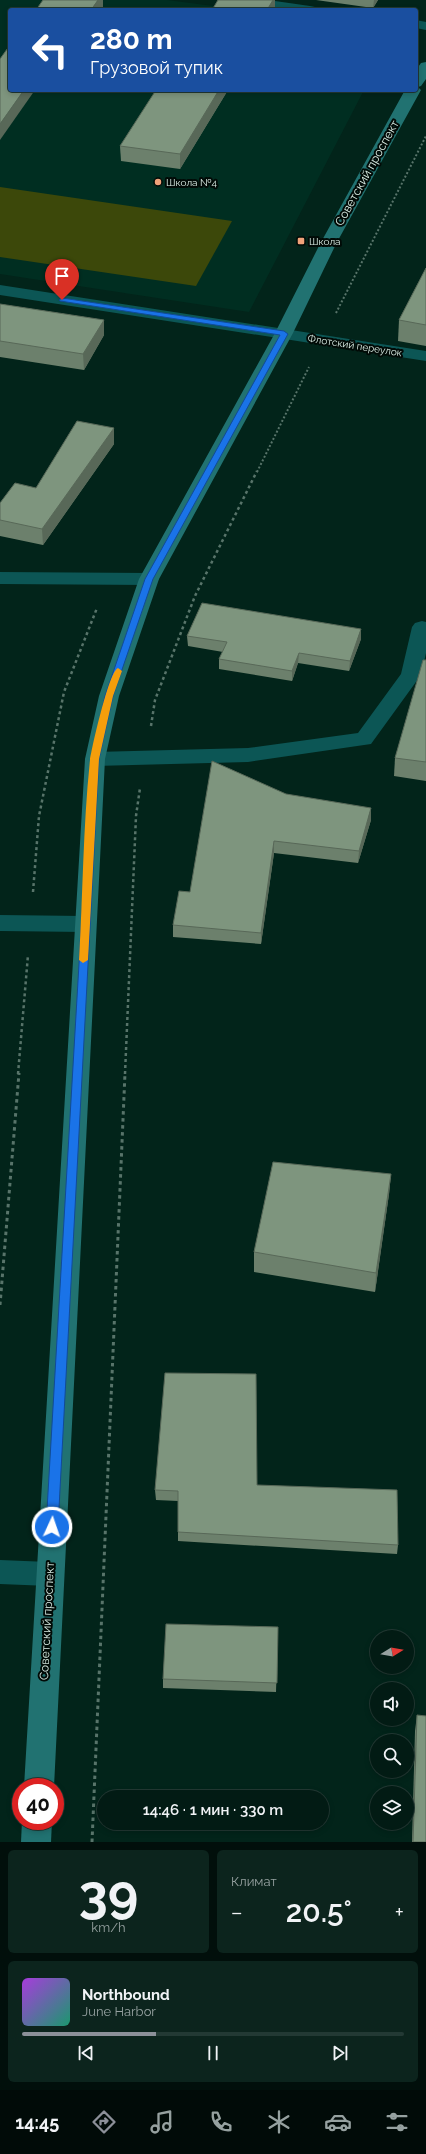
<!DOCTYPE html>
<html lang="ru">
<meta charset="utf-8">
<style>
:root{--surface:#021b14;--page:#0c241d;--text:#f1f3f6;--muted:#96a1a0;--line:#233934;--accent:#8c9099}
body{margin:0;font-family:Raleway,sans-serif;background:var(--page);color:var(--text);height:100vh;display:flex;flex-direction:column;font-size:15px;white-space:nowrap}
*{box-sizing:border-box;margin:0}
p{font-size:13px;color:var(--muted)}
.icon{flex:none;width:22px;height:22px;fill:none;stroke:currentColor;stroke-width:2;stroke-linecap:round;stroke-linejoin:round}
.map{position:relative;height:1842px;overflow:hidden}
.panel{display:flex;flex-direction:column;gap:8px;padding:8px;background:#010f0b;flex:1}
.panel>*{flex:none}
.banner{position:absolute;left:8px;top:8px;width:410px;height:84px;border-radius:4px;box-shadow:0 2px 6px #0003,0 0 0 1px var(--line);background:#1a4fa0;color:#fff;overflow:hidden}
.needle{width:26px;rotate:79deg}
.fabs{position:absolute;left:370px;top:1630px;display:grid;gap:8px}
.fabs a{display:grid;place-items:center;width:44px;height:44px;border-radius:50%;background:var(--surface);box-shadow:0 2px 6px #0003,0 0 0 1px var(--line);font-size:20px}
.speed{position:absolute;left:12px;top:1778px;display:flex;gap:8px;font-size:20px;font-weight:700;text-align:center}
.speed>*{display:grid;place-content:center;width:52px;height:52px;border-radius:50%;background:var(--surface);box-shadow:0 2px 6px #0003,0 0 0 1px var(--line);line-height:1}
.speed .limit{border:6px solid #d22;background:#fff;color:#111}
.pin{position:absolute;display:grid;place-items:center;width:34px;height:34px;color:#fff;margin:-41px -17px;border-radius:50% 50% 50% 0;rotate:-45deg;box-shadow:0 0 4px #0007}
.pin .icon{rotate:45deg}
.me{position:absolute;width:44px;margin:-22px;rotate:3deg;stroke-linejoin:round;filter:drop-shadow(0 0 3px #0008)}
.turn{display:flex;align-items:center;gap:14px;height:84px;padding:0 16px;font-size:18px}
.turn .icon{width:52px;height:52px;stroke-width:2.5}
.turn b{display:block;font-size:28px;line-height:34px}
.big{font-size:30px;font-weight:600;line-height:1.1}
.panel .card{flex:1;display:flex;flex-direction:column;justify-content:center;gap:6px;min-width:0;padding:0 14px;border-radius:6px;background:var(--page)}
.panel .dial{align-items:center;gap:0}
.dial b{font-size:52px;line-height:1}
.song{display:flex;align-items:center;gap:12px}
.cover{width:48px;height:48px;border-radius:6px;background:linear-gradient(135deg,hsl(280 70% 55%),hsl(160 70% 35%))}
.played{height:4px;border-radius:2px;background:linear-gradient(90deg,var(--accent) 35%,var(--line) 35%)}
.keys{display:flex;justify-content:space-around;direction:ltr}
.heat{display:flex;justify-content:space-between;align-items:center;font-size:22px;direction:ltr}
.panel .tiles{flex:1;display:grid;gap:8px;grid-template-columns:1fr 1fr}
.card:last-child{grid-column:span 2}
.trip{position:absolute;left:97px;top:1790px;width:232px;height:40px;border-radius:20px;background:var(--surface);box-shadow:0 2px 6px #0003,0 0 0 1px var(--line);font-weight:600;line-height:40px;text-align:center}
.dock{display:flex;height:64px;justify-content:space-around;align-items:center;background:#010b08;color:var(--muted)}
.dock .icon{width:28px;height:28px}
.dock .on{color:var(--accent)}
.dock b{font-size:18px;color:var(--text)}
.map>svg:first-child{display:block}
</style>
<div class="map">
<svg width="426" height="1842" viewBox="0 0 426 1842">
<rect width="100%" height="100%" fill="#02241a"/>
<path fill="#002e21" d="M0,0H167L244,10H10V90H364L249,312L0,274Z"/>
<path fill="#3c480a" d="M0,187L232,221L196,286L0,257Z"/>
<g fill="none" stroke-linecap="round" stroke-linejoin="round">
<g stroke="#58746a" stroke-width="2" stroke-dasharray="2 2" stroke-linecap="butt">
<path d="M336,313L426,136"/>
<path d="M257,472L309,367"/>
</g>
<g stroke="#58746a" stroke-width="2.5" stroke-dasharray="3 3" stroke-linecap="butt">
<path d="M151,726L155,700L195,596L257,471"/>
<path d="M33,892L39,816L64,692L97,608"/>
<path d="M18,1074L28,955"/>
<path d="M125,1074L136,816L140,788"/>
</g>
<g stroke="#58746a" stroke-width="3" stroke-dasharray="3.5 3.5" stroke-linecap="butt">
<path d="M0,1305L19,1073"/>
<path d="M92,1842L125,1073"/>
</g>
<g fill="#0c5655" fill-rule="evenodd">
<path d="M229,0H268L310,6L315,7L317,10H278L236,4L231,3Z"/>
<path d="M416,20L426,22V30L416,28Z"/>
<path d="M0,572L149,573L156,575L159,579L156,583L149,585L0,584Z"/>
<path d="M422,621L426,622V653L421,675L371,744L248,762L95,766L88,764L85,759L88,754L95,752L248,748L358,733L401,674L412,627L415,623Z"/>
<path d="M0,915L85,916L93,919L96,924L93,929L85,932L0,931Z"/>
<path d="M0,1560L49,1562L59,1566L63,1574L59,1582L49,1586L0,1584Z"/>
</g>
<path fill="#0c5655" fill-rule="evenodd" d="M0,285L426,351V361L0,295Z"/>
<g fill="#217271" fill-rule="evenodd">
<path d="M426,62V79L421,86L418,87L421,90L336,244L293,333L159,579L119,696L105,759L54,1787H24L85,759L99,696L139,579L275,333L320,244L405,90H416V70L421,63Z"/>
<path d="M22,1821H52L51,1842H21Z"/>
</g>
</g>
<g fill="#6c806c">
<path d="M316,0H378L373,8Z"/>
<path d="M228,90L180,169L121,161L120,146Z"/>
<path d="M426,268V346L398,341L399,320Z"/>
<path d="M0,304L104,320V335L84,370L0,357Z"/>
<path d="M114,428V444L43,545L0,536V503L36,488Z"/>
<path d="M187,636L361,639L349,671L298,663L292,681L219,669V659L223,652L188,646Z"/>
<path d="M426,660V781L394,776L395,758Z"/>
<path d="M286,794L371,820L358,863L274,853L261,944L173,937V925L190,892Z"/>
<path d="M391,1174L389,1194L375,1292L254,1272V1252Z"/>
<path d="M257,1485L398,1545L397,1554L178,1541V1501L156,1500L155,1490Z"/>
<path d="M278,1627L276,1692L163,1688V1679Z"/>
<path d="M417,1715L426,1842H412L415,1731Z"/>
</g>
<g fill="#586858">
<path d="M98,0H103V8L102,10H91Z"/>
<path d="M273,0H275V10H267Z"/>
<path d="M374,0H378L373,8Z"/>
<path d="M24,90H35L0,140V124Z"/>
<path d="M219,90H228L180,169V154Z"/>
<path d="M104,320V335L84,370L83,354Z"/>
<path d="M114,428V444L43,545L42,529Z"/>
<path d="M361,629V639L349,671L350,661Z"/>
<path d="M299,653L298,663L292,681V671Z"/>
<path d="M371,808V820L358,863L359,851Z"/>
<path d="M274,841V853L261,944V933Z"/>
<path d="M391,1174L389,1194L375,1292L376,1273Z"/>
</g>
<g fill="#7e957e" stroke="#586858">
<path d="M43,0H98L91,10H36Z"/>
<path d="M218,0H273L267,10H212Z"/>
<path d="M10,45V90H24L0,124V59Z"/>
<path d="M156,90H219L180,154L120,146Z"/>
<path d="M426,268V325L399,320Z"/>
<path d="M0,304L104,320L83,354L0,341Z"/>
<path d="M77,421L114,428L42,529L0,520V503L15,483L36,488Z"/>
<path d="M202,603L361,629L350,661L299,653L292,671L219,659L227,642L187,636Z"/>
<path d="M423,660H426V762L395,758Z"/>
<path d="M212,761L286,794L371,808L359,851L274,841L261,933L173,925L179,891L190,892Z"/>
<path d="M273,1162L391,1174L376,1273L254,1252Z"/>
<path d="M165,1373L256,1374L257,1485L397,1490L398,1545L178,1532V1491L155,1490Z"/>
<path d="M166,1624L278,1627L277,1683L163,1679Z"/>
<path d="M417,1715L426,1716V1842H413Z"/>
</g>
<path fill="#1a73e8" stroke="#114b97" d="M62,298L284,331L288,334L153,579L113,696L99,759L58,1527L52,1532L46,1527L91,759L105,696L145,579L280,335L60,301L59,300Z"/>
<path fill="#f59e0b" d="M118,668L122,671L113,696L99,759L88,960L83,963L79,960C83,893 83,826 90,760C92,747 109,671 118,668Z"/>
<g fill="#f0a27a" stroke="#010a06" stroke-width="1.5">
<circle cx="158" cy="182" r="4"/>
<rect x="297" y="237" width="8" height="8" rx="2"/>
</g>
<g text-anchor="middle" stroke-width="4" stroke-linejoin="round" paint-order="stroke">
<g font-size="10" fill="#dbeee6" stroke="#010a06" text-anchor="start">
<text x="166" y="186">Школа №4</text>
<text x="309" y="245">Школа</text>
</g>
<g font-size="10" fill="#dbeee6" stroke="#010a06">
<text transform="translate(355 345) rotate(9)" y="4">Флотский переулок</text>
</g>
<g font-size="12" fill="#dbeee6" stroke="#010a06">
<text transform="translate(367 173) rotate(-61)" y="4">Советский проспект</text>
<text transform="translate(47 1621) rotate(-87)" y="4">Советский проспект</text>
</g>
</g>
</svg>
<div class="fabs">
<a><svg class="needle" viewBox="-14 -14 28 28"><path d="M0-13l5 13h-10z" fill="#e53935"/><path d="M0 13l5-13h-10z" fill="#96a1a0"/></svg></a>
<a><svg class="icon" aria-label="sound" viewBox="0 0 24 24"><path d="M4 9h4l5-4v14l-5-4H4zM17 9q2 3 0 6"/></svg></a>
<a><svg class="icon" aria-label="search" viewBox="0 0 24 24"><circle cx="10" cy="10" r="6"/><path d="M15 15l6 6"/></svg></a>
<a><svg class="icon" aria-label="layers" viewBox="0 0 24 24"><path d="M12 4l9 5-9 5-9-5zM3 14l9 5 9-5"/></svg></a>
</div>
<div class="speed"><div class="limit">40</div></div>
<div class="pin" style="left:62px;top:300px;background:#d93025"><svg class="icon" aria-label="arrive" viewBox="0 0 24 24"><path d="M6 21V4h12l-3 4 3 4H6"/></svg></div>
<svg class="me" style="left:52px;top:1527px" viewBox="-20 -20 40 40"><circle r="17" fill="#1a73e8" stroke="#fff" stroke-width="3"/><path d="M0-11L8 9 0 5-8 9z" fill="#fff"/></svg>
<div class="trip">14:46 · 1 мин · 330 m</div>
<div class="banner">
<div class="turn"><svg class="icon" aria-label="left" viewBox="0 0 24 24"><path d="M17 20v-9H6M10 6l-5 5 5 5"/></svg><div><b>280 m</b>Грузовой тупик</div></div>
</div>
</div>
<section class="panel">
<div class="tiles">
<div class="card dial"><b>39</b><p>km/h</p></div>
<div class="card"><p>Климат</p>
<div class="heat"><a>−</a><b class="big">20.5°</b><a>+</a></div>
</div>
<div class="card">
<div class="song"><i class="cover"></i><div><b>Northbound</b><p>June Harbor</p></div></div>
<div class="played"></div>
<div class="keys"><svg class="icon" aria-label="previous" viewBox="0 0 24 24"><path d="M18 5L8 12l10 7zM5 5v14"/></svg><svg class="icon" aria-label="pause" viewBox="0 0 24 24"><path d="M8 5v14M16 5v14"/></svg><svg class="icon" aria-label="next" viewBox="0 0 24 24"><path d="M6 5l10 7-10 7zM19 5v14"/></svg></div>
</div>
</div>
</section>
<nav class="dock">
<b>14:45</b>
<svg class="icon on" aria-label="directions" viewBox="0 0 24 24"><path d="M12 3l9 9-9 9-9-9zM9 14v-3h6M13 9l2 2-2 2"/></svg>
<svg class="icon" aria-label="music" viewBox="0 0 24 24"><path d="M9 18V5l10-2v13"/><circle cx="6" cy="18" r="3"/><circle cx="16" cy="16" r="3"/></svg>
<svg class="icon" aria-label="phone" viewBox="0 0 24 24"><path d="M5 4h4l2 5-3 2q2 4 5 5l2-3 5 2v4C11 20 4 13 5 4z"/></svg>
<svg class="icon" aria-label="climate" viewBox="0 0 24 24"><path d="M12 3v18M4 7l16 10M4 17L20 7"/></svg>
<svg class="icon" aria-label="car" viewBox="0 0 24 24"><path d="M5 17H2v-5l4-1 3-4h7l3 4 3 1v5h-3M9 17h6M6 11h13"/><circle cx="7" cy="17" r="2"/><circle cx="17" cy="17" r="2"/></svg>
<svg class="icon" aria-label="filters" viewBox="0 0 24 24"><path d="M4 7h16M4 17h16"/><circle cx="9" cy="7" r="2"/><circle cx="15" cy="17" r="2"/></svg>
</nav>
